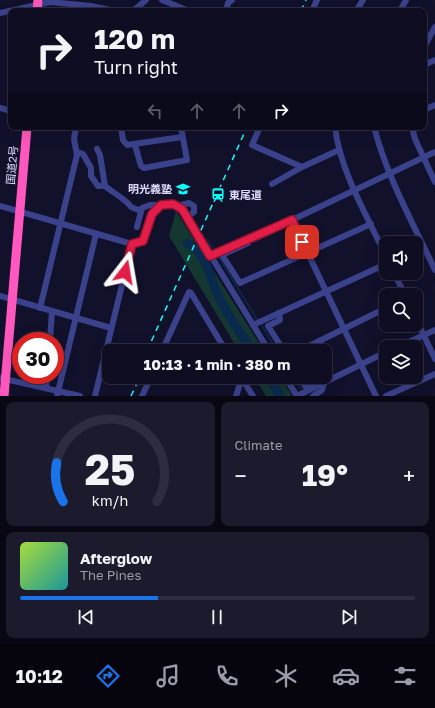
<!DOCTYPE html>
<meta charset="utf-8">
<style>
:root{--surface:#0e0d21;--page:#1c1b2e;--text:#f1f3f6;--muted:#9b9ca5;--line:#2e2d3f;--accent:#1a73e8}
body{margin:0;font-family:"Golos Text","Noto Sans JP",sans-serif;background:var(--page);color:var(--text);height:100vh;display:flex;flex-direction:column;font-size:15px;white-space:nowrap}
*{box-sizing:border-box;margin:0}
p{font-size:13px;color:var(--muted)}
.icon{flex:none;width:22px;height:22px;fill:none;stroke:currentColor;stroke-width:2;stroke-linecap:round;stroke-linejoin:round}
.map{position:relative;height:396px;overflow:hidden}
.side{display:flex;flex-direction:column;gap:6px;padding:6px;background:#080712;flex:1}
.side>*{flex:none}
.top-card{position:absolute;left:8px;top:8px;width:419px;height:122px;border-radius:8px;box-shadow:0 4px 16px #0002,0 0 0 1px var(--line);background:#0e0d21;color:var(--text);overflow:hidden}
.fabs{position:absolute;left:379px;top:236px;display:grid;gap:8px}
.fabs a{display:grid;place-items:center;width:44px;height:44px;border-radius:8px;background:var(--surface);box-shadow:0 4px 16px #0002,0 0 0 1px var(--line);font-size:20px}
.speed{position:absolute;left:12px;top:332px;display:flex;gap:8px;font-size:20px;font-weight:700;text-align:center}
.speed>*{display:grid;place-content:center;width:52px;height:52px;border-radius:50%;background:var(--surface);box-shadow:0 4px 16px #0002,0 0 0 1px var(--line);line-height:1}
.speed .limit{border:6px solid #d22;background:#fff;color:#111}
.pin{position:absolute;display:grid;place-items:center;width:34px;height:34px;color:#fff;margin:-17px;border-radius:8px;box-shadow:0 2px 6px #0006}
.me{position:absolute;width:44px;margin:-22px;rotate:14deg;stroke-linejoin:round;filter:drop-shadow(0 0 3px #0008)}
.turn{display:flex;align-items:center;gap:14px;height:84px;padding:0 20px;font-size:18px}
.turn .icon{width:52px;height:52px;stroke-width:2.5}
.turn b{display:block;font-size:28px;line-height:34px}
.lanes{display:flex;align-items:center;height:38px;padding:0 20px;background:#0003;justify-content:center;gap:20px;direction:ltr}
.lanes .off{opacity:.35}
.big{font-size:30px;font-weight:700;line-height:1.1}
.side .widget{flex:1;display:flex;flex-direction:column;justify-content:center;gap:6px;min-width:0;padding:0 14px;border-radius:8px;background:var(--page)}
.side .dial{align-items:center;gap:0}
.dial svg{height:104px;overflow:visible;fill:none;stroke:var(--line);stroke-width:7;stroke-linecap:round;text-anchor:middle}
.dial text{fill:var(--text);stroke:none}
.song{display:flex;align-items:center;gap:12px}
.cover{width:48px;height:48px;border-radius:6px;background:linear-gradient(135deg,hsl(80 70% 55%),hsl(180 70% 35%))}
.played{height:4px;border-radius:2px;background:linear-gradient(90deg,var(--accent) 35%,var(--line) 35%)}
.keys{display:flex;justify-content:space-around;direction:ltr}
.heat{display:flex;justify-content:space-between;align-items:center;font-size:22px;direction:ltr}
.side .tiles{flex:1;display:grid;gap:6px;grid-template-columns:1fr 1fr}
.widget:last-child{grid-column:span 2}
.trip{position:absolute;left:102px;top:344px;width:230px;height:40px;border-radius:8px;background:var(--surface);box-shadow:0 4px 16px #0002,0 0 0 1px var(--line);font-weight:700;line-height:40px;text-align:center}
.menu{display:flex;height:64px;justify-content:space-around;align-items:center;background:#06050d;color:var(--muted)}
.menu .icon{width:28px;height:28px}
.menu .active{color:var(--accent)}
.menu b{font-size:18px;color:var(--text)}
.map>svg:first-child{display:block}
</style>
<div class="map">
<svg width="435" height="396" viewBox="0 0 435 396">
<rect width="100%" height="100%" fill="#12112c"/>
<g fill="#143731">
<path d="M176,211L264,351H239L169,236Z"/>
<path d="M254,377H280L292,396H266Z"/>
</g>
<g fill="none" stroke-linecap="round" stroke-linejoin="round">
<g stroke="#0a2a4d" stroke-width="1.5">
<path d="M207,239L213,248"/>
<path d="M218,256L258,321"/>
<path d="M262,326L277,351"/>
<path d="M293,377L301,389"/>
</g>
<g stroke="#0a2a4d" stroke-width="9">
<path d="M187,243C206,252 210,279 218,295C227,315 241,333 252,351"/>
<path d="M268,377L280,396"/>
</g>
<g stroke="#3b428c" stroke-width="6">
<path d="M162,0L189,11"/>
<path d="M133,11L146,0"/>
<path d="M226,11L228,3L232,0"/>
<path d="M312,11L317,0"/>
<path d="M356,11L363,0"/>
<path d="M400,11L406,0"/>
<path d="M0,13L50,2L91,6L115,11"/>
<path d="M424,47L435,27"/>
<path d="M424,65L435,60"/>
<path d="M0,108L11,111"/>
<path d="M424,110L435,105"/>
<path d="M121,127L123,140L127,145L182,137"/>
<path d="M260,127L252,145L302,167"/>
<path d="M335,127C340,171 367,216 386,256"/>
<path d="M374,127C387,177 413,223 435,270"/>
<path d="M412,127L415,139L435,182"/>
<path d="M135,145L141,166L144,168L187,160L181,127"/>
<path d="M97,149L100,155L105,186"/>
<path d="M77,152L83,154L91,168V176L98,186H105C112,192 128,201 131,207L141,211"/>
<path d="M272,184L302,167L339,150"/>
<path d="M0,206L132,244L143,241L152,214L161,205L178,206L187,217L269,351"/>
<path d="M178,206L189,203L194,206V212L187,217"/>
<path d="M292,220L376,396"/>
<path d="M137,227L142,208L150,205H161"/>
<path d="M250,238L248,243L222,255L240,283L371,224"/>
<path d="M210,256L292,220L435,152"/>
<path d="M394,273L405,295"/>
<path d="M0,296L111,328"/>
<path d="M40,308L77,155L74,139L76,127"/>
<path d="M279,313L280,320L268,326L284,351"/>
<path d="M416,319L435,359"/>
<path d="M253,325L386,264"/>
<path d="M50,341L52,311"/>
<path d="M398,347L435,330"/>
<path d="M162,351L189,292L191,293L226,351"/>
<path d="M299,351L386,308"/>
<path d="M241,377L253,396"/>
<path d="M285,377L297,396"/>
<path d="M300,377L305,386L319,380L324,383L322,390L313,396"/>
<path d="M0,378L80,396"/>
<path d="M46,388L47,375"/>
<path d="M57,396L96,234"/>
<path d="M95,396L132,244"/>
<path d="M142,396L151,377"/>
<path d="M236,396L242,378"/>
<path d="M297,396L386,352"/>
<path d="M386,396L435,374"/>
</g>
<g stroke="#ff57bd" stroke-width="9">
<path d="M37,11L38,0"/>
<path d="M4,396L27,127"/>
</g>
<g stroke="#08fff9" stroke-width="1.5" stroke-dasharray="6 5" stroke-linecap="butt">
<path d="M301,11L306,0"/>
<path d="M147,351L247,127"/>
<path d="M131,396L140,377"/>
</g>
</g>
<g fill="none" stroke-linecap="round" stroke-linejoin="round">
<defs>
<path id="route" d="M125,272L132,244L143,241L152,214L161,205L173,204L182,209L210,256L292,220L302,242"/>
</defs>
<use href="#route" stroke="#92132f" stroke-width="10"/>
<use href="#route" stroke="#e11d48" stroke-width="7"/>
</g>
<defs>
<symbol id="school-bare" viewBox="-9 -9 18 18"><path d="M0-5L7-2L0 1L-7-2ZM-4 1L0 2.5L4 1V4Q0 6-4 4Z" fill="#08fff9" stroke="#12112c" stroke-width="2.5" paint-order="stroke"/></symbol>
<symbol id="station-bare" viewBox="-9 -9 18 18"><path d="M-3-6H3Q5-6 5-4V2Q5 4 3 4L4.5 6H3L1.5 4h-3L-3 6H-4.5L-3 4Q-5 4-5 2V-4Q-5-6-3-6ZM-3.5-4v3h7v-3ZM-3.5 1v1.5H-2V1ZM2 1v1.5H3.5V1Z" fill="#08fff9" stroke="#12112c" stroke-width="2.5" paint-order="stroke"/></symbol>
</defs>
<g fill-rule="evenodd">
<use href="#school-bare" x="173" y="179" width="20" height="20"/>
<use href="#station-bare" x="208" y="185" width="20" height="20"/>
</g>
<g text-anchor="middle" stroke-width="4" stroke-linejoin="round" paint-order="stroke">
<g font-size="11" fill="#dcddff" stroke="#12112c">
<text transform="translate(12 165) rotate(-85)" y="4">国道2号</text>
</g>
<g font-size="11" font-weight="bold" fill="#dcddff" stroke="#12112c" text-anchor="end">
<text x="172" y="193">明光義塾</text>
<text x="229" y="199" text-anchor="start">東尾道</text>
</g>
</g>
</svg>
<div class="fabs">
<a><svg class="icon" aria-label="sound" viewBox="0 0 24 24"><path d="M4 9h4l5-4v14l-5-4H4zM17 9q2 3 0 6"/></svg></a>
<a><svg class="icon" aria-label="search" viewBox="0 0 24 24"><circle cx="10" cy="10" r="6"/><path d="M15 15l6 6"/></svg></a>
<a><svg class="icon" aria-label="layers" viewBox="0 0 24 24"><path d="M12 4l9 5-9 5-9-5zM3 14l9 5 9-5"/></svg></a>
</div>
<div class="speed"><div class="limit">30</div></div>
<div class="pin" style="left:302px;top:242px;background:#d93025"><svg class="icon" aria-label="arrive" viewBox="0 0 24 24"><path d="M6 21V4h12l-3 4 3 4H6"/></svg></div>
<svg class="me" style="left:125px;top:272px" viewBox="-20 -20 40 40"><path d="M0-17L14 15 0 8-14 15z" fill="#e11d48" stroke="#fff" stroke-width="4"/></svg>
<div class="trip">10:13 · 1 min · 380 m</div>
<div class="top-card">
<div class="turn"><svg class="icon" aria-label="right" viewBox="0 0 24 24"><path d="M7 20v-9h11M14 6l5 5-5 5"/></svg><div><b>120 m</b>Turn right</div></div>
<div class="lanes"><svg class="icon off" aria-label="left" viewBox="0 0 24 24"><path d="M17 20v-9H6M10 6l-5 5 5 5"/></svg><svg class="icon off" aria-label="ahead" viewBox="0 0 24 24"><path d="M12 20V5M6 11l6-6 6 6"/></svg><svg class="icon off" aria-label="ahead" viewBox="0 0 24 24"><path d="M12 20V5M6 11l6-6 6 6"/></svg><svg class="icon" aria-label="right" viewBox="0 0 24 24"><path d="M7 20v-9h11M14 6l5 5-5 5"/></svg></div>
</div>
</div>
<section class="side">
<div class="tiles">
<div class="widget dial"><svg viewBox="0 0 100 80">
<path d="M14 69A42 42 0 1 1 86 69"/>
<path d="M14 69A42 42 0 0 1 9 39" stroke="#1a73e8"/>
<text x="50" y="56" font-size="32" font-weight="700">25</text>
<text x="50" y="72" font-size="11">km/h</text>
</svg></div>
<div class="widget"><p>Climate</p>
<div class="heat"><a>−</a><b class="big">19°</b><a>+</a></div>
</div>
<div class="widget">
<div class="song"><i class="cover"></i><div><b>Afterglow</b><p>The Pines</p></div></div>
<div class="played"></div>
<div class="keys"><svg class="icon" aria-label="previous" viewBox="0 0 24 24"><path d="M18 5L8 12l10 7zM5 5v14"/></svg><svg class="icon" aria-label="pause" viewBox="0 0 24 24"><path d="M8 5v14M16 5v14"/></svg><svg class="icon" aria-label="next" viewBox="0 0 24 24"><path d="M6 5l10 7-10 7zM19 5v14"/></svg></div>
</div>
</div>
</section>
<nav class="menu">
<b>10:12</b>
<svg class="icon active" aria-label="directions" viewBox="0 0 24 24"><path d="M12 3l9 9-9 9-9-9zM9 14v-3h6M13 9l2 2-2 2"/></svg>
<svg class="icon" aria-label="music" viewBox="0 0 24 24"><path d="M9 18V5l10-2v13"/><circle cx="6" cy="18" r="3"/><circle cx="16" cy="16" r="3"/></svg>
<svg class="icon" aria-label="phone" viewBox="0 0 24 24"><path d="M5 4h4l2 5-3 2q2 4 5 5l2-3 5 2v4C11 20 4 13 5 4z"/></svg>
<svg class="icon" aria-label="climate" viewBox="0 0 24 24"><path d="M12 3v18M4 7l16 10M4 17L20 7"/></svg>
<svg class="icon" aria-label="car" viewBox="0 0 24 24"><path d="M5 17H2v-5l4-1 3-4h7l3 4 3 1v5h-3M9 17h6M6 11h13"/><circle cx="7" cy="17" r="2"/><circle cx="17" cy="17" r="2"/></svg>
<svg class="icon" aria-label="filters" viewBox="0 0 24 24"><path d="M4 7h16M4 17h16"/><circle cx="9" cy="7" r="2"/><circle cx="15" cy="17" r="2"/></svg>
</nav>
